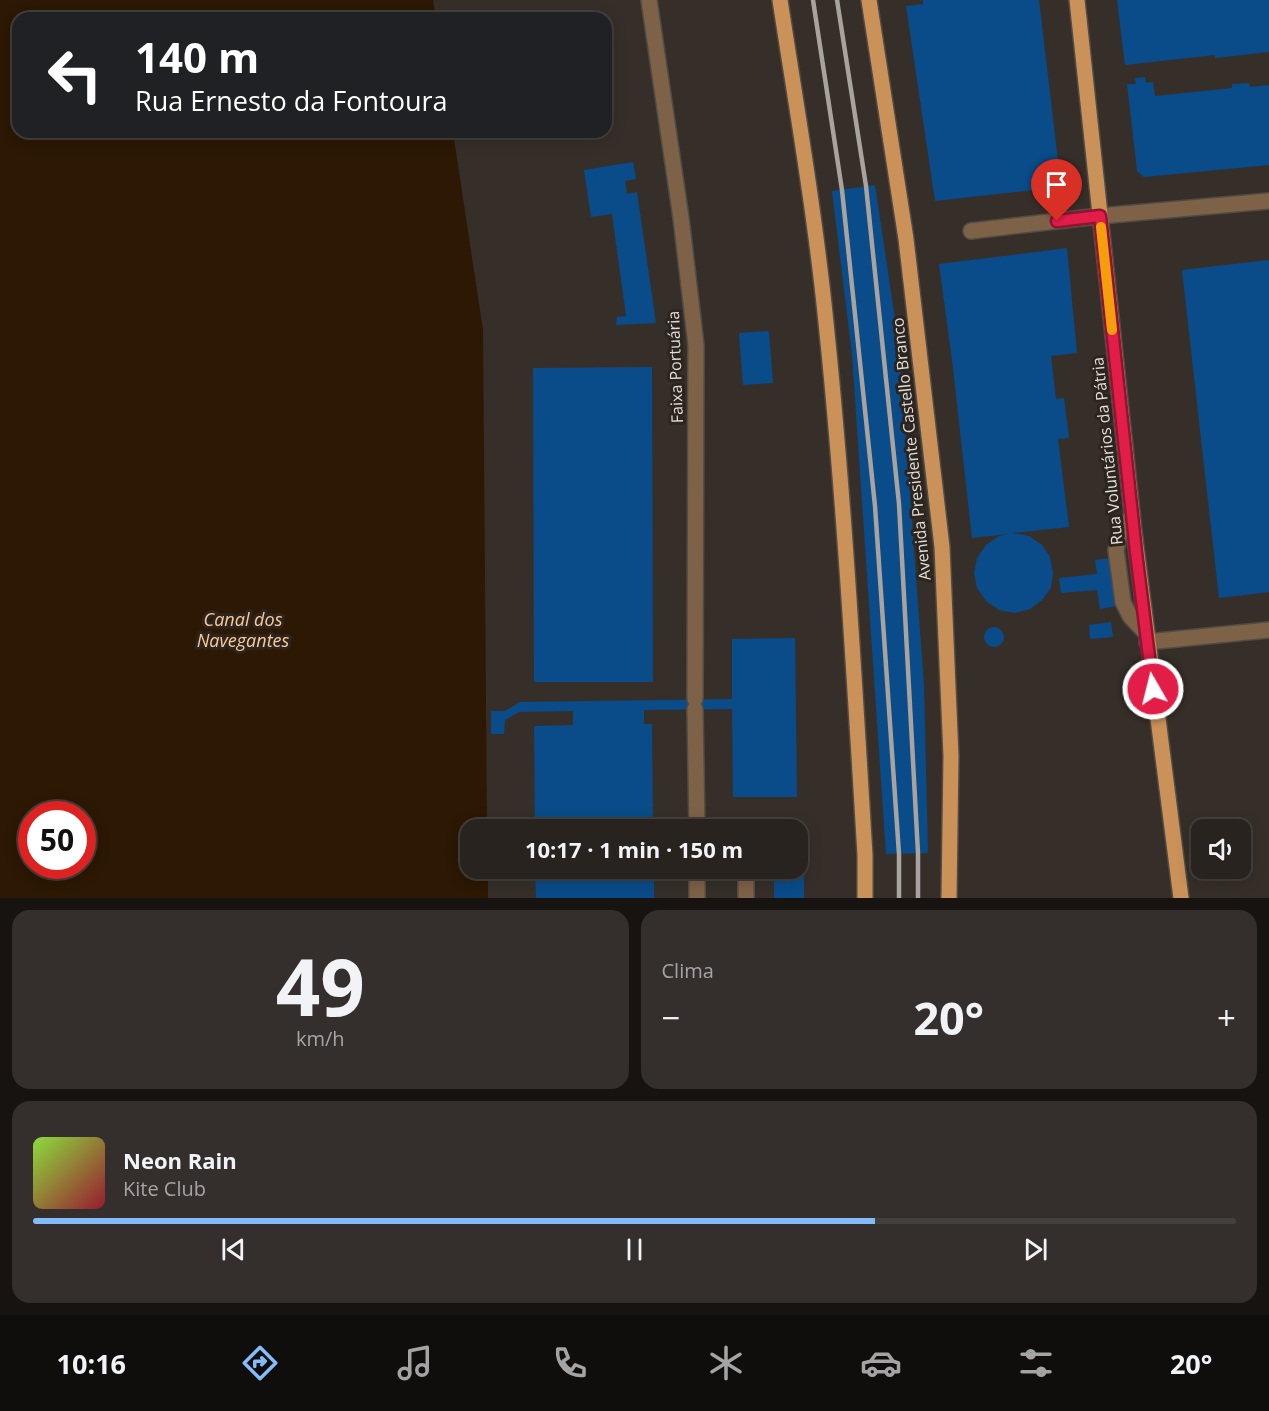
<!DOCTYPE html>
<html lang="pt">
<meta charset="utf-8">
<style>
:root{--surface:#28231f;--page:#342f2c;--text:#f1f3f6;--muted:#a5a4a4;--line:#44403d;--accent:#84bcfb}
body{margin:0;font-family:"Open Sans",sans-serif;background:var(--page);color:var(--text);height:100vh;display:flex;flex-direction:column;font-size:22px;white-space:nowrap}
*{box-sizing:border-box;margin:0}
p{font-size:20px;color:var(--muted)}
.icon{flex:none;width:33px;height:33px;fill:none;stroke:currentColor;stroke-width:2;stroke-linecap:round;stroke-linejoin:round}
.map{position:relative;height:898px;overflow:hidden}
.drawer{display:flex;flex-direction:column;gap:12px;padding:12px;background:#161311;flex:1}
.drawer>*{flex:none}
.guide{position:absolute;left:12px;top:12px;width:600px;height:126px;border-radius:18px;box-shadow:0 3px 15px #0003,0 0 0 2px var(--line);background:#202124;color:#fff;overflow:hidden}
.tools{position:absolute;left:1191px;top:819px;display:grid;gap:12px}
.tools a{display:grid;place-items:center;width:60px;height:60px;border-radius:12px;background:var(--surface);box-shadow:0 3px 15px #0003,0 0 0 2px var(--line);font-size:30px}
.speed{position:absolute;left:18px;top:801px;display:flex;gap:12px;font-size:30px;font-weight:700;text-align:center}
.speed>*{display:grid;place-content:center;width:78px;height:78px;border-radius:50%;background:var(--surface);box-shadow:0 3px 15px #0003,0 0 0 2px var(--line);line-height:1}
.speed .limit{border:9px solid #d22;background:#fff;color:#111}
.pin{position:absolute;display:grid;place-items:center;width:51px;height:51px;color:#fff;margin:-62px -26px;border-radius:50% 50% 50% 0;rotate:-45deg;box-shadow:0 0 6px #0007}
.pin .icon{rotate:45deg}
.me{position:absolute;width:66px;margin:-33px;rotate:352deg;stroke-linejoin:round;filter:drop-shadow(0 0 4px #0008)}
.turn{display:flex;align-items:center;gap:21px;height:126px;padding:0 24px;font-size:27px}
.turn .icon{width:78px;height:78px;stroke-width:2.5}
.turn b{display:block;font-size:42px;line-height:51px}
.big{font-size:45px;font-weight:700;line-height:1.1}
.drawer .tile{flex:1;display:flex;flex-direction:column;justify-content:center;gap:9px;min-width:0;padding:0 21px;border-radius:18px;background:var(--page)}
.drawer .dial{align-items:center;gap:0}
.dial b{font-size:78px;line-height:1}
.song{display:flex;align-items:center;gap:18px}
.cover{width:72px;height:72px;border-radius:9px;background:linear-gradient(135deg,hsl(90 70% 55%),hsl(350 70% 35%))}
.played{height:6px;border-radius:3px;background:linear-gradient(90deg,var(--accent) 70%,var(--line) 70%)}
.keys{display:flex;justify-content:space-around;direction:ltr}
.heat{display:flex;justify-content:space-between;align-items:center;font-size:33px;direction:ltr}
.drawer .tiles{flex:1;display:grid;gap:12px;grid-template-columns:1fr 1fr}
.tile:last-child{grid-column:span 2}
.trip{position:absolute;left:460px;top:819px;width:348px;height:60px;border-radius:18px;background:var(--surface);box-shadow:0 3px 15px #0003,0 0 0 2px var(--line);font-weight:700;line-height:60px;text-align:center}
.tabs{display:flex;height:96px;justify-content:space-around;align-items:center;background:#100e0c;color:var(--muted)}
.tabs .icon{width:42px;height:42px}
.tabs .selected{color:var(--accent)}
.tabs b{font-size:27px;color:var(--text)}
.map>svg:first-child{display:block}
</style>
<div class="map">
<svg width="1269" height="898" viewBox="0 0 1269 898">
<rect width="100%" height="100%" fill="#362f29"/>
<path fill="#2c1803" fill-rule="evenodd" d="M0,0H433L436,18H18V132H453L483,330L487,829L471,830V868L488,869V898H0ZM32,814H82V866H32Z"/>
<g fill="#094c89">
<path d="M923,0H1039L1060,178L1053,188L935,201L906,6L923,4Z"/>
<path d="M1117,0H1269V52L1215,58V55L1125,65Z"/>
<path d="M1145,77L1146,83L1153,82L1155,96L1232,88V84L1249,83L1250,87L1269,85V165L1144,177L1137,171L1127,84H1136L1135,78Z"/>
<path d="M633,162L636,179L625,181L627,194L637,192L656,323L616,325L617,317L626,316L612,214L591,217L584,170Z"/>
<path d="M875,185L899,346L924,685L928,853L886,854L852,355L832,191Z"/>
<path d="M1067,248L1077,353L1051,356L1056,399L1064,398L1069,438L1058,439L1069,527L1013,533L1029,536L1042,545L1050,557L1053,573L1051,588L1042,600L1030,609L1015,613L999,610L986,601L977,588L974,573L977,558L986,545L999,536L1009,534L972,538L953,368L939,264Z"/>
<path d="M1269,260V592L1219,598L1182,270Z"/>
<path d="M769,331L773,383L743,385L739,333Z"/>
<path d="M652,367L653,682H534L533,368Z"/>
<path d="M1111,558L1117,606L1100,609L1097,590L1061,593L1059,578L1097,574L1095,560Z"/>
<path d="M1111,622L1113,637L1090,639L1089,625Z"/>
<circle cx="994" cy="637" r="10"/>
<path d="M795,638L797,797H733L732,709L644,710V724H652L653,830H535L534,726L573,725V711L519,712L505,720L504,734H491V711H505L520,702L732,699V639Z"/>
<path d="M535,868H654V898H536Z"/>
<path d="M804,875V898H774V876Z"/>
</g>
<g fill="none" stroke-linecap="round" stroke-linejoin="round">
<defs>
<g id="minor">
<path d="M649,0L681,218L696,345L695,699"/>
<path d="M971,231L1100,216L1269,201"/>
<path d="M1132,516L1120,533L1116,550L1123,602L1130,616L1145,632"/>
<path d="M1147,642L1269,630"/>
<path d="M695,709L697,830"/>
<path d="M697,868V898"/>
<path d="M746,868V898"/>
</g>
<g id="major">
<path d="M780,0C796,104 814,208 825,313C844,493 854,674 865,855V898"/>
<path d="M869,0L906,239L942,547L951,756L949,898"/>
<path d="M1077,0L1134,531L1181,898"/>
</g>
</defs>
<use href="#minor" stroke="#514b45" stroke-width="18"/>
<use href="#major" stroke="#514b45" stroke-width="18"/>
<use href="#minor" stroke="#7e6247" stroke-width="15"/>
<use href="#major" stroke="#ca9159" stroke-width="15"/>
<g stroke="#a8a39e" stroke-width="4.5">
<path d="M813,0L842,190L875,506L899,854V898"/>
<path d="M837,0L866,186L899,504L918,853V898"/>
</g>
</g>
<g fill="none" stroke-linecap="round" stroke-linejoin="round">
<defs>
<path id="route" d="M1057,221L1100,216L1136,552L1153,689"/>
</defs>
<use href="#route" stroke="#92132f" stroke-width="15"/>
<use href="#route" stroke="#e11d48" stroke-width="10"/>
<path stroke="#f59e0b" stroke-width="10" d="M1101,227L1112,330"/>
</g>
<g text-anchor="middle" stroke-width="6" stroke-linejoin="round" paint-order="stroke">
<g font-size="16" fill="#e1ddd9" stroke="#2c251f">
<text transform="translate(675 367) rotate(-92)" y="6">Faixa Portuária</text>
<text transform="translate(911 449) rotate(-96)" y="6">Avenida Presidente Castello Branco</text>
<text transform="translate(1107 451) rotate(-96)" y="6">Rua Voluntários da Pátria</text>
</g>
<g font-size="18" font-style="italic" fill="#fec997" stroke="#2c251f">
<text x="243" y="626">Canal dos<tspan x="243" dy="21">Navegantes</tspan></text>
</g>
</g>
</svg>
<div class="tools">
<a><svg class="icon" aria-label="sound" viewBox="0 0 24 24"><path d="M4 9h4l5-4v14l-5-4H4zM17 9q2 3 0 6"/></svg></a>
</div>
<div class="speed"><div class="limit">50</div></div>
<div class="pin" style="left:1057px;top:221px;background:#d93025"><svg class="icon" aria-label="arrive" viewBox="0 0 24 24"><path d="M6 21V4h12l-3 4 3 4H6"/></svg></div>
<svg class="me" style="left:1153px;top:689px" viewBox="-20 -20 40 40"><circle r="17" fill="#e11d48" stroke="#fff" stroke-width="3"/><path d="M0-11L8 9 0 5-8 9z" fill="#fff"/></svg>
<div class="trip">10:17 · 1 min · 150 m</div>
<div class="guide">
<div class="turn"><svg class="icon" aria-label="left" viewBox="0 0 24 24"><path d="M17 20v-9H6M10 6l-5 5 5 5"/></svg><div><b>140 m</b>Rua Ernesto da Fontoura</div></div>
</div>
</div>
<section class="drawer">
<div class="tiles">
<div class="tile dial"><b>49</b><p>km/h</p></div>
<div class="tile"><p>Clima</p>
<div class="heat"><a>−</a><b class="big">20°</b><a>+</a></div>
</div>
<div class="tile">
<div class="song"><i class="cover"></i><div><b>Neon Rain</b><p>Kite Club</p></div></div>
<div class="played"></div>
<div class="keys"><svg class="icon" aria-label="previous" viewBox="0 0 24 24"><path d="M18 5L8 12l10 7zM5 5v14"/></svg><svg class="icon" aria-label="pause" viewBox="0 0 24 24"><path d="M8 5v14M16 5v14"/></svg><svg class="icon" aria-label="next" viewBox="0 0 24 24"><path d="M6 5l10 7-10 7zM19 5v14"/></svg></div>
</div>
</div>
</section>
<nav class="tabs">
<b>10:16</b>
<svg class="icon selected" aria-label="directions" viewBox="0 0 24 24"><path d="M12 3l9 9-9 9-9-9zM9 14v-3h6M13 9l2 2-2 2"/></svg>
<svg class="icon" aria-label="music" viewBox="0 0 24 24"><path d="M9 18V5l10-2v13"/><circle cx="6" cy="18" r="3"/><circle cx="16" cy="16" r="3"/></svg>
<svg class="icon" aria-label="phone" viewBox="0 0 24 24"><path d="M5 4h4l2 5-3 2q2 4 5 5l2-3 5 2v4C11 20 4 13 5 4z"/></svg>
<svg class="icon" aria-label="climate" viewBox="0 0 24 24"><path d="M12 3v18M4 7l16 10M4 17L20 7"/></svg>
<svg class="icon" aria-label="car" viewBox="0 0 24 24"><path d="M5 17H2v-5l4-1 3-4h7l3 4 3 1v5h-3M9 17h6M6 11h13"/><circle cx="7" cy="17" r="2"/><circle cx="17" cy="17" r="2"/></svg>
<svg class="icon" aria-label="filters" viewBox="0 0 24 24"><path d="M4 7h16M4 17h16"/><circle cx="9" cy="7" r="2"/><circle cx="15" cy="17" r="2"/></svg>
<b>20°</b>
</nav>
